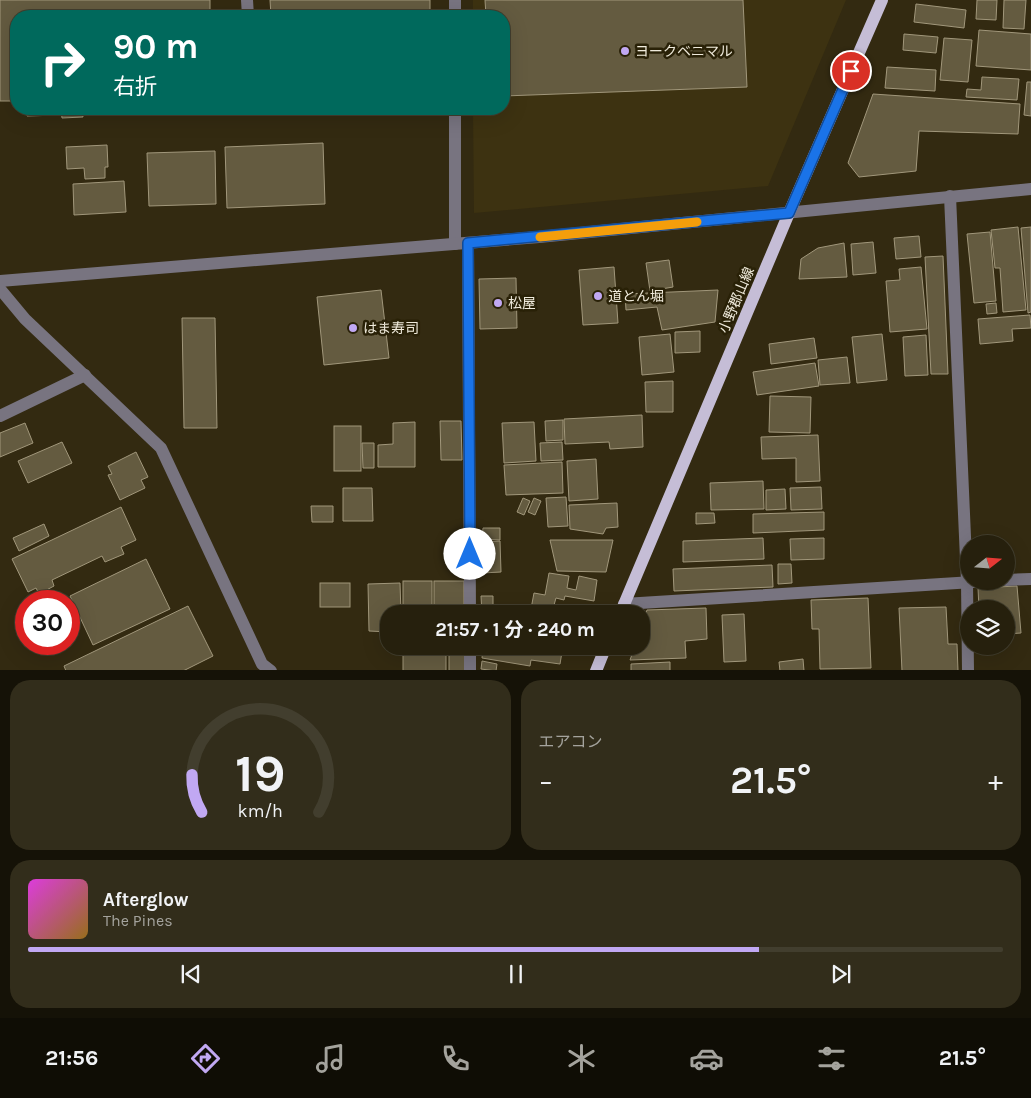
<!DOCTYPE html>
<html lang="ja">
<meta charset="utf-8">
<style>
:root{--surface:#26200d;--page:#322d1b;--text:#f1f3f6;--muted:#a4a39d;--line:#423e2e;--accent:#c1a8f3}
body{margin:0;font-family:Karla,"Noto Sans JP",sans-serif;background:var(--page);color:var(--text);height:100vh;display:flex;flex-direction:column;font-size:19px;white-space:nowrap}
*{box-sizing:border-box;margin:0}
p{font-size:16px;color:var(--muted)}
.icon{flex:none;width:28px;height:28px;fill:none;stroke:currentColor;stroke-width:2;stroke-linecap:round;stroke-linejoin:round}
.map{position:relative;height:670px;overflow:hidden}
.panel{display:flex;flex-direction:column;gap:10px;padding:10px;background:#151207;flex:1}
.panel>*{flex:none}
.hud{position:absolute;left:10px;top:10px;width:500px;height:105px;border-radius:20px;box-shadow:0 5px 20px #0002,0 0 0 1px var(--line);background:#00695c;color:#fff;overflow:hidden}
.needle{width:32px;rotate:73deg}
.buttons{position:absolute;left:960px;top:535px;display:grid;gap:10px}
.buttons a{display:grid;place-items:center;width:55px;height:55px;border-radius:50%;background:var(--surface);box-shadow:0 5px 20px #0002,0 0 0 1px var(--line);font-size:25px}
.speed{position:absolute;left:15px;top:590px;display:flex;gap:10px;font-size:25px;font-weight:700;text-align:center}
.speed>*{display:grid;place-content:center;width:65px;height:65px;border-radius:50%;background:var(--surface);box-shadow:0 5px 20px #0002,0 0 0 1px var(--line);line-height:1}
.speed .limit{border:8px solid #d22;background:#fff;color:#111}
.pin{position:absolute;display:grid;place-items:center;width:42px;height:42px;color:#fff;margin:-21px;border:2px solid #fff;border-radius:50%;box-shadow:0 1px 5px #0007}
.me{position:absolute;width:55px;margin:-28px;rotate:0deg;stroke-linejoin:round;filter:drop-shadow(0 0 4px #0008)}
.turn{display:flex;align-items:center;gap:18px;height:105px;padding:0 20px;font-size:22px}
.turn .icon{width:65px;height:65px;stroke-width:2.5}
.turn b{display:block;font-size:35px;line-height:42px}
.big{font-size:38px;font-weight:700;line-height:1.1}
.panel .widget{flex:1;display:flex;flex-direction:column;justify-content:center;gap:8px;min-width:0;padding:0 18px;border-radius:20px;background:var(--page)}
.panel .dial{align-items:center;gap:0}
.dial svg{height:130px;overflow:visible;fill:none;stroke:var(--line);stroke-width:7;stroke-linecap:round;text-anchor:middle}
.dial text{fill:var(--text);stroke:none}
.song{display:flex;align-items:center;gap:15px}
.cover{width:60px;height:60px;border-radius:8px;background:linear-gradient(135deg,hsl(300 70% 55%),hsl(40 70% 35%))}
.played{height:5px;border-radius:2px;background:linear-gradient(90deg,var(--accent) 75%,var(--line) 75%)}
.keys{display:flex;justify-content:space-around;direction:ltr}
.heat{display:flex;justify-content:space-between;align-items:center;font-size:28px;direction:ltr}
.panel .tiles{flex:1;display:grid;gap:10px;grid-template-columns:1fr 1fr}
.widget:last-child{grid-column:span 2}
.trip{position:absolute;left:380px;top:605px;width:270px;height:50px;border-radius:20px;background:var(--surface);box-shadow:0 5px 20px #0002,0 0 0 1px var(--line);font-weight:700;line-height:50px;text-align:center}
.dock{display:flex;height:80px;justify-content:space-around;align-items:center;background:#0f0d05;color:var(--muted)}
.dock .icon{width:35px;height:35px}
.dock .active{color:var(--accent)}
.dock b{font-size:22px;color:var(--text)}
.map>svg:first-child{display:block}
</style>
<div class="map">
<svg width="1031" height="671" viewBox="0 0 1031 671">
<rect width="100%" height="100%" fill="#332a11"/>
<path fill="#3d3211" d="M473,0H846L768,186L474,213L473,109H504V16H473Z"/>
<g fill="#645b40" stroke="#a1977b">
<path d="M0,0H210V16H16V101H0Z"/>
<path d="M270,0H430V16H271Z"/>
<path d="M485,0H743L747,87L504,96V16H486Z"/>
<path d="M977,0H997L996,20L976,19Z"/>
<path d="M1004,0H1026L1024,29L1003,28Z"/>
<path d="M916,4L966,10L964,28L914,22Z"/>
<path d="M979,30L1031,34V70L976,66Z"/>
<path d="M904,34L938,37L936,53L903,50Z"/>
<path d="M944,38L972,40L968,82L940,80Z"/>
<path d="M887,67L936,70L935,91L885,88Z"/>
<path d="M982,77L1019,79L1017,100L966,97L967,89L981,90Z"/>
<path d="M1027,82H1031V116L1024,115Z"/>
<path d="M873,94L1020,104L1018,134L919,131L916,171L859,177L848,163Z"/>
<path d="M27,109H57L58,115L27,116Z"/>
<path d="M61,109H82L83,117L62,118Z"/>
<path d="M323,143L325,204L227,208L225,147Z"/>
<path d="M107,145L108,167H105V178L85,179L84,168L67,169L66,147Z"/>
<path d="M215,151L216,204L149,206L147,153Z"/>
<path d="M124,181L126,212L74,215L73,184Z"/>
<path d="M1018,227L1026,310L1003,312L1000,268H995L991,230Z"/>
<path d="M1031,227V312L1028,313L1021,228Z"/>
<path d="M990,232L996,301L974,303L967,234Z"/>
<path d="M919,236L921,257L896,259L894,238Z"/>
<path d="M873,242L876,273L853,275L851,244Z"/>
<path d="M844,243L847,277L799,279L801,259L818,248Z"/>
<path d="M943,256L948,374H931L925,257Z"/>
<path d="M669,260L673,287L650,291L646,263Z"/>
<path d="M614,267L618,323L583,325L579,270Z"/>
<path d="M921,267L927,329L890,332L886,281L900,280L899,269Z"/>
<path d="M516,278L517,328L480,329L479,279Z"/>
<path d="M381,290L389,358L324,365L317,297Z"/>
<path d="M718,290L715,322L662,330L657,307L626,310L625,294Z"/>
<path d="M996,303L997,313L987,314L986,304Z"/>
<path d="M1030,315L1031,328L1012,329L1013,341L980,344L978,319Z"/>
<path d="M182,318H215L217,428H184Z"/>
<path d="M700,331V352L675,353V332Z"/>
<path d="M670,334L674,372L642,375L639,337Z"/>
<path d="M882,334L887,380L857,383L852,337Z"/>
<path d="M926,335L928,375L905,376L903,337Z"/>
<path d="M814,338L817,358L771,364L769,344Z"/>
<path d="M847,357L850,383L820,385L818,360Z"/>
<path d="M815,363L819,386L757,395L753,372Z"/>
<path d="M673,381V412H646L645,382Z"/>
<path d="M770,396L811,397L810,433L769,432Z"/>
<path d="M642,415L643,447L610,449L609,442L565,444L564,419Z"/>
<path d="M563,420V440L546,441L545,421Z"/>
<path d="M440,421H461L462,460H441Z"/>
<path d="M415,422V467H378V445L393,444V423Z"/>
<path d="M534,422L536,461L504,463L502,423Z"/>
<path d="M25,423L33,443L0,457V433Z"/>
<rect x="334" y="426" width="27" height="45"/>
<path d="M818,435L820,481L796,482V458L762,459L761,437Z"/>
<path d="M62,442L72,463L28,483L18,461Z"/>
<path d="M562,442L563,460L541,461L540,443Z"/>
<path d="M362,443H374V468H363Z"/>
<path d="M136,452L148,477L141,480L145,488L120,500L108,475L112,474L108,466Z"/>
<path d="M596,459L598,499L569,501L567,461Z"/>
<path d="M562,462L563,493L506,495L504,465Z"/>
<path d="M763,481L764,509L711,510L710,483Z"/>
<path d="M821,487L822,509L791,510L790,488Z"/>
<path d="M343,488H372L373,521H343Z"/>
<path d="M785,489L786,509L766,510V490Z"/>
<path d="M566,497L568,526L548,527L546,498Z"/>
<path d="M523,498L530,501L524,515L517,512Z"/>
<path d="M534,498L541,501L535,515L528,512Z"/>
<path d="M617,503L618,527L606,528L603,534L570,529L569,505Z"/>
<path d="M311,506H333V522H312Z"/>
<path d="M121,507L136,540L121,547L124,554L105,562L102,556L52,580L54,586L39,594L36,588L28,592L12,559Z"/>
<path d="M824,512V530L753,533V514Z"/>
<path d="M696,513H714L715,523L696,524Z"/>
<path d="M44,524L49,536L19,551L13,538Z"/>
<path d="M483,528H500V540L482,539Z"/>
<path d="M763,538L764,559L683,562V541Z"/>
<path d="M824,538V559L791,560L790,539Z"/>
<path d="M550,540H613L606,572L557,571Z"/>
<path d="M500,541L501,572L482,573L481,542Z"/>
<path d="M146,559L170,609L93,645L70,596Z"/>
<path d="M778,564H791L792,583L778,584Z"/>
<path d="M772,565L773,587L674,591L673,569Z"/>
<path d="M549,573L569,576L567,588L576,590L579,576L597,580L594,601L565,596L564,600L556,598L554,605L582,610L581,614H530L534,593L545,595Z"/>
<rect x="403" y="581" width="29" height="33"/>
<rect x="434" y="581" width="30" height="33"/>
<rect x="320" y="583" width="30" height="24"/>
<path d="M400,583L401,614H389V632L369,631L368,584Z"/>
<path d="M1017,586L1021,633L1006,634V609H979L978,588Z"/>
<path d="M481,596H493V614H482Z"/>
<path d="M868,598L871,668L820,669L819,629H812L811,600Z"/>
<path d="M188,606L213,656L183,671H66L64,666Z"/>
<path d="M946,607L948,644H957L958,671H902L899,608Z"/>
<path d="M706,608L707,639L685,641L686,658L630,660L635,646H641V627L647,610Z"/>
<path d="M744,614L746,661L724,662L722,615Z"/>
<path d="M483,646L511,648L563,646L560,664L531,660L530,666L482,658Z"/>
<rect x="449" y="650" width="19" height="21"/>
<rect x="403" y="655" width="43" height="16"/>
<path d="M803,659L804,671H780L779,662Z"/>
<path d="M482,661L497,664L496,671L481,669Z"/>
<path d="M670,662V671H631V664Z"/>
</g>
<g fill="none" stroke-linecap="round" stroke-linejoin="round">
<g stroke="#787480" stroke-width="12">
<path d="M247,0L248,16"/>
<path d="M455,0V16"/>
<path d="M455,109V244"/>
<path d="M950,196L967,582L968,671"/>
<path d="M468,243L470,614"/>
<path d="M0,281L539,237L1031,189"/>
<path d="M0,289L25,319L161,448L262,664L271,671"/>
<path d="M0,416L85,375"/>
<path d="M1006,580L1031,579"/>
<path d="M624,604L989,581"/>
<path d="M470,671V646"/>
</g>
<g stroke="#c5bdd6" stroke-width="12">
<path d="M620,614L789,213L882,0"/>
<path d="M596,671L606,646"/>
</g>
</g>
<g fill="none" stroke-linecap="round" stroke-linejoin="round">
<defs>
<path id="route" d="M470,554L468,243L789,213L851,71"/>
</defs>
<use href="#route" stroke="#114b97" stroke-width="12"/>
<use href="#route" stroke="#1a73e8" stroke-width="9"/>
<path stroke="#f59e0b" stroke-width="9" d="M540,237L697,222"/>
</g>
<g fill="#c1a8f3" stroke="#292107" stroke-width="2">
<circle cx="625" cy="51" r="5"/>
<circle cx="598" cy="296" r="5"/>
<circle cx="498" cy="303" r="5"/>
<circle cx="353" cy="328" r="5"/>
</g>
<g text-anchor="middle" stroke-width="5" stroke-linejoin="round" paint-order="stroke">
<g font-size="14" fill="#efeadb" stroke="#292107" text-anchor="start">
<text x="635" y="56">ヨークベニマル</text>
<text x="608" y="301">道とん堀</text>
<text x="508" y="308">松屋</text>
<text x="363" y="333">はま寿司</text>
</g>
<g font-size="14" fill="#efeadb" stroke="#292107">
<text transform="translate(736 300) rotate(-67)" y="5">小野郡山線</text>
</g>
</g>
</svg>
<div class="buttons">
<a><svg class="needle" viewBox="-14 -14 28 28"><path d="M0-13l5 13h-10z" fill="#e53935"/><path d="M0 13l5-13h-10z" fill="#a4a39d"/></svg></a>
<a><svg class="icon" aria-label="layers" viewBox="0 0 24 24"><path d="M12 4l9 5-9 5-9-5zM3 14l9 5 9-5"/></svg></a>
</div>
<div class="speed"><div class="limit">30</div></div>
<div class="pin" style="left:851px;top:71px;background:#d93025"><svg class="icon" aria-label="arrive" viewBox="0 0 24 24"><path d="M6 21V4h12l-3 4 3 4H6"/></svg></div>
<svg class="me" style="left:470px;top:554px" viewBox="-20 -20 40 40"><circle r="19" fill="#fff"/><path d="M0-13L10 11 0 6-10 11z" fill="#1a73e8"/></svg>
<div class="trip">21:57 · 1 分 · 240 m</div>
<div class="hud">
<div class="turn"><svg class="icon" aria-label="right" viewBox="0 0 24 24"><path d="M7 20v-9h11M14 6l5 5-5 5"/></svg><div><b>90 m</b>右折</div></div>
</div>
</div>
<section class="panel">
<div class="tiles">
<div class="widget dial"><svg viewBox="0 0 100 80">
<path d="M14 69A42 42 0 1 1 86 69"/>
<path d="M14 69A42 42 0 0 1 8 46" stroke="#c1a8f3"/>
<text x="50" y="56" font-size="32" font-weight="700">19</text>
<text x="50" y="72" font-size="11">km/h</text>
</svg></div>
<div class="widget"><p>エアコン</p>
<div class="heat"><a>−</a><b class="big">21.5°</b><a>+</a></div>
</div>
<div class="widget">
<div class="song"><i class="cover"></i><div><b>Afterglow</b><p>The Pines</p></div></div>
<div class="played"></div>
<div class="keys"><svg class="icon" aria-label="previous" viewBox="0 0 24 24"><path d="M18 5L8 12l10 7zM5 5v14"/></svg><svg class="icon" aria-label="pause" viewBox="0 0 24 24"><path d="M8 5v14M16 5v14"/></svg><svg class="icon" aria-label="next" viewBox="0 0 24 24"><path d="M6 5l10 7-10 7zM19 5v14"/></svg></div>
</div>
</div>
</section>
<nav class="dock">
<b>21:56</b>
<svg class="icon active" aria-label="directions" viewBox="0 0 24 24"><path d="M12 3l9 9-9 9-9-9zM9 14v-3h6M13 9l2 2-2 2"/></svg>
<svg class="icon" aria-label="music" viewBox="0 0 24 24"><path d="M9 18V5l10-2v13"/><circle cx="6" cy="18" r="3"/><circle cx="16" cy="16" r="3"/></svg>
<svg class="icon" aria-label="phone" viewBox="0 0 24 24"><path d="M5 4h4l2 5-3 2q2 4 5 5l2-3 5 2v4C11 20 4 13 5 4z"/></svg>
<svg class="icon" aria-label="climate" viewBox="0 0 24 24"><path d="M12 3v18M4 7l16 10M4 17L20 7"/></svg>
<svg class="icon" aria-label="car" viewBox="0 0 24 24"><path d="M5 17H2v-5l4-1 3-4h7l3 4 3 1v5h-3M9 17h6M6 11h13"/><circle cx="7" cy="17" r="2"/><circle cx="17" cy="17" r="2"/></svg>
<svg class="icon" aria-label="filters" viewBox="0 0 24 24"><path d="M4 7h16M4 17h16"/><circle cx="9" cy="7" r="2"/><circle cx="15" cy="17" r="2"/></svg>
<b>21.5°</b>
</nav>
